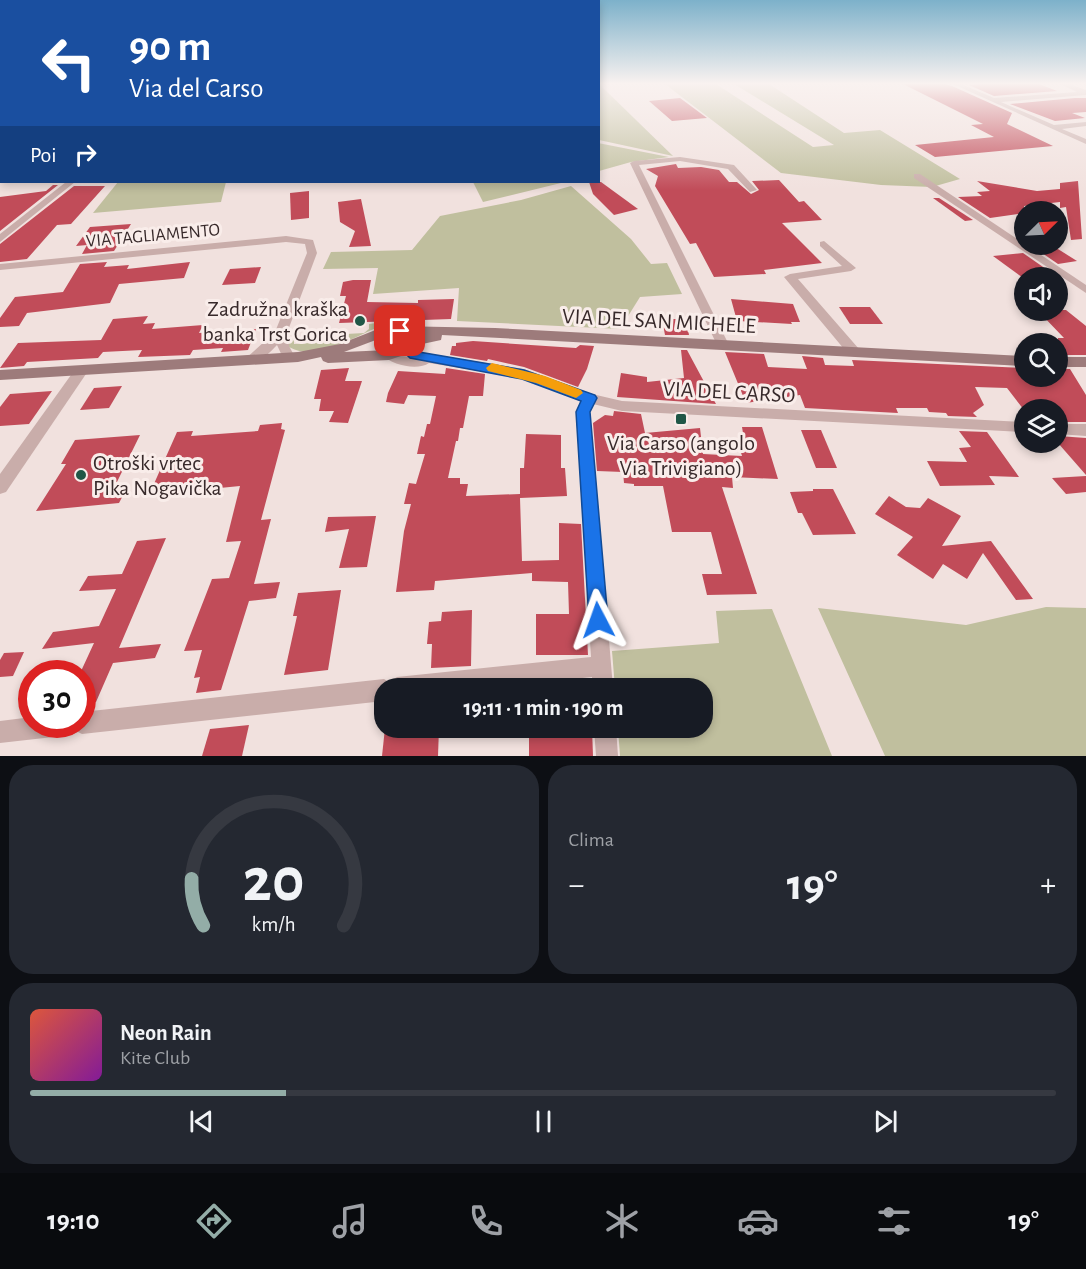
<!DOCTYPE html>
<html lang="it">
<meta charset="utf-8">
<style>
:root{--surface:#171b24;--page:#242831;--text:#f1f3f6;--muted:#9ea1a6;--line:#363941;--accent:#93ada7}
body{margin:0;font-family:"Alegreya Sans",sans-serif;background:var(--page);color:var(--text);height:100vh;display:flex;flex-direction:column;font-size:22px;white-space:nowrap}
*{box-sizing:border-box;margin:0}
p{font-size:20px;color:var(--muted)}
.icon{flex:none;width:33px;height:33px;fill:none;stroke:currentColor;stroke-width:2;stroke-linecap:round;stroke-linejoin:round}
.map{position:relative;height:756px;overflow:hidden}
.details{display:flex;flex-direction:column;gap:9px;padding:9px;background:#0d0f14;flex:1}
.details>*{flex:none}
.guide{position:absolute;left:0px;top:0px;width:600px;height:183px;box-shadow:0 3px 9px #0003;background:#1a4fa0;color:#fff;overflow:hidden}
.needle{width:39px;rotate:66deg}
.fabs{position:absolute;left:1014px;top:201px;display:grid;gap:12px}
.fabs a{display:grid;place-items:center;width:54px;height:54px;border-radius:50%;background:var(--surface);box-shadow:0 3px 9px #0003;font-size:30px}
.speed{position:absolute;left:18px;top:660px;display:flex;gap:12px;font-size:30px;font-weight:700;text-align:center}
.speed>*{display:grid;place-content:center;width:78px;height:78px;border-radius:50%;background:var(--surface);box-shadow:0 3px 9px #0003;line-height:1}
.speed .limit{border:9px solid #d22;background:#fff;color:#111}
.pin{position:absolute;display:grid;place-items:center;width:51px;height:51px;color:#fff;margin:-26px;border-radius:12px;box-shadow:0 3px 9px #0006}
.me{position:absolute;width:66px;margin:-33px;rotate:356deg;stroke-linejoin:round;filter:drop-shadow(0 0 4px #0008)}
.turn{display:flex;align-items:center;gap:21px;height:126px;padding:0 30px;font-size:27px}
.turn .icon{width:78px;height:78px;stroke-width:2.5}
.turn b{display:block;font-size:42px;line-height:51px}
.then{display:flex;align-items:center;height:57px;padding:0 30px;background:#0003;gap:12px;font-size:22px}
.big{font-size:45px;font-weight:600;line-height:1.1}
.details .tile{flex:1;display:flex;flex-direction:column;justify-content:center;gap:9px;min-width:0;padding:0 21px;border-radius:24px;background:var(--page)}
.details .dial{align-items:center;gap:0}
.dial svg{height:156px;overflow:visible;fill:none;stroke:var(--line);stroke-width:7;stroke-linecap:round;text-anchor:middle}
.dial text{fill:var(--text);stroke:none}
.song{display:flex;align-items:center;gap:18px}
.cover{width:72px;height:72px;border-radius:9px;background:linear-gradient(135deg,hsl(10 70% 55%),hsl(290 70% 35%))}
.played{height:6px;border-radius:3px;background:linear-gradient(90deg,var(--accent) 25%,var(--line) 25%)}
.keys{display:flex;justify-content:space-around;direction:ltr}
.heat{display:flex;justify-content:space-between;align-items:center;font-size:33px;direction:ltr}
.details .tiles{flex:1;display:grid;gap:9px;grid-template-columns:1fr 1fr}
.tile:last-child{grid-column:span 2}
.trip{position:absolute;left:374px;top:678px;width:339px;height:60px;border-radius:24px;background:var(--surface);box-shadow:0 3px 9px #0003;font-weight:600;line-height:60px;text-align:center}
.dock{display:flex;height:96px;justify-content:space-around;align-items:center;background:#090b0e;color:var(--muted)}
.dock .icon{width:42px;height:42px}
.dock .on{color:var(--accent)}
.dock b{font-size:27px;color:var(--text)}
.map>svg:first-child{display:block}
</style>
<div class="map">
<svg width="1086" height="756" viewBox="0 0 1086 756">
<rect width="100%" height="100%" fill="#f1e1de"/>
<g fill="#c0bf9e">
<path d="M598,84H599L673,156L599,140Z"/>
<path d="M665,84H716L813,147L834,145L734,84H769L844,133L880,130L960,179L932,187L881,185L781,173Z"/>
<path d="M598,143L669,157L631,162L599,171Z"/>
<path d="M118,182H226L221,202L93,213Z"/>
<path d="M473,182H565L483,202Z"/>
<path d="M571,186L631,239L651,264L667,263L682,294L640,297L620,329L457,321L459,288L373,294L378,268L323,269L331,252L412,250L440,216L521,200Z"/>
<path d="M384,322L383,325C360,334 312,364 288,346L289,339L294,337V344L344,341L346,334L364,333L369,329V324Z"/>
<path d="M1046,607L1086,608V756H885L818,608L966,625Z"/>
<path d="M772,609L832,756H620L618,728H702V688H615L612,651L719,643L716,611Z"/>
</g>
<g fill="#c14c59">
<path d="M903,84H945L952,86L1012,113L1007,124L1053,146L935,157L915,145L994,137L971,125L983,124Z"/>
<path d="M982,84H1039L1057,91L994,96L969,85Z"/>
<path d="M680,98L707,118L672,121L649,101Z"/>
<path d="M1075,98H1086V112L1072,113L1085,118L1055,121L1010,104Z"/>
<path d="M676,164L678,168L701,167L719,170L729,182H737L751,194L759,190L752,181L779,180L799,202L804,201L822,220L782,223L822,263L764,270L766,274L714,277L696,243L690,244L655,186L658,176L646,169Z"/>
<path d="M977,181L1037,191L1060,189V183L1078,181L1082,239L1071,240L1066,207L1060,208V202L1024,206V213L990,218L958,197L982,196L977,192L990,191Z"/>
<path d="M589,182H601L638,209L614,215L593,194Z"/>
<path d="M53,185H58L0,231V197L46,191Z"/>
<path d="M74,186H105L71,224L57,225L27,259L0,262V244Z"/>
<path d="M309,191V218L291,220L290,193Z"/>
<path d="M933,198H939L973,220L965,221Z"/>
<path d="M361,199L371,246L349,247L355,231L340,222L338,202Z"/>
<path d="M131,224L114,251L82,254L87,245L76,246L90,227Z"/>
<path d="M1029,244H1050L1077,261L1058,264Z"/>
<path d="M1023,253L1059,278H1023L993,256Z"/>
<path d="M107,262L104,267L129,265L127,269L190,262L184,278L119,284L110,303L27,313L19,326L0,327V318L15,297L63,292L80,264Z"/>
<path d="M261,267L255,283L222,285L230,269Z"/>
<path d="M353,280H371L367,302L418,303V300L454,299L451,319L339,323L346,296H340L343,282Z"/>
<path d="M731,299L793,304L800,322H791L792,324L737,321Z"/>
<path d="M839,307H870L883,324H850Z"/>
<path d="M1044,310H1066L1086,326V355H1058V338H1064L1041,314H1048Z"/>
<path d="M148,316L143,324L155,323L152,329L203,325L199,333L256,329L248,350L221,352L223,348L193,350L190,355L138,357L142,350L103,352L98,358L27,362L24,366L0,368L18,343L101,340L113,319Z"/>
<path d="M662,319H686L689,335H665Z"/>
<path d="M473,341L576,348L580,345L594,346L587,369L578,387L524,367L488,359L487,361L450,355L452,346H456V343Z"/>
<path d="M681,350H687L716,404L617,397L621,373L647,377V382L684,378Z"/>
<path d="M725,352L764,354L768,367L807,369L802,356L823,358L825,365L854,366L852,360L1023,368L1024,376H1058V369H1070L1086,395V422H1058V410H1024L1007,388L975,387L984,405L973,413L977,417L948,416L946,413L929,412L927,408H896L898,413L805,408L800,395L746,403Z"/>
<path d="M349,368L345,381H362L348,423L329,422L334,411H319L321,399H314L321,370Z"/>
<path d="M446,368L485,374L483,396H469L463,428H460L458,441H456L448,478H460V484H468L466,496L520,494V468H524L526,434L561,435V468H565L567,496L520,498L522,561L559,560V523L581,524L588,655H536V614H569L568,582L532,581V573L435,581L434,590L396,592L404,531L411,504H404L409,483L416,484L425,454H417L421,436L424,437L427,424H430L436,396L408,395L404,404L386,402L388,393L398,371L445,374Z"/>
<path d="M122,386L109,408L80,410L94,388Z"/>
<path d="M52,391L29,424L0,426V407L10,394Z"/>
<path d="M614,411L641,414L645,433L700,428L703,454L742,456L737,439H744L742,427H762L778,479L732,477L733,488L722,487L757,594L707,595L702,574H722L711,532H672L663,486H634V484L624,483L623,472L597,471L593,423L605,415L613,416Z"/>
<path d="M282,423L281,429L285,430L261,520L271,519L254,584L280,582L276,598L249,601L221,690L196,693L200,677L194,678L202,650L184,651L212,579L229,578L241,541L226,542L240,486L149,495L177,432L193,431L191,436L258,431L260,425Z"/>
<path d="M801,430H821L837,468H816Z"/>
<path d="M959,431L987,432L1019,477L989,476L995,485L940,486L927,461L967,462L959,448L971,447Z"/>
<path d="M140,435L114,488L128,486L119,503L36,511L66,464H61L75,440Z"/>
<path d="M1058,436L1086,438V475L1058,443Z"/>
<path d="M1086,476V492L1066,494L1052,478Z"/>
<path d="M813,489H833L856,534L813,535L802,513H798L790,492L813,491Z"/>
<path d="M889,496L906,507L920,508L928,498L961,516L942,546L991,541L1033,599L1016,600L983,553L967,579L943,564L933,579L897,555L913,537L875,514Z"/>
<path d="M376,516L367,567L339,568L349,529L325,532L328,517Z"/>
<path d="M166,538L119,648L161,644L155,658L113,663L96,702L82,703V669L94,643L42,649L53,632L99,626L116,589L79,591L88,576L122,574L137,541Z"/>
<path d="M341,590L328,670L284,675L297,616H293L298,593Z"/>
<path d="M472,610L471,666L431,668L432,644H427L429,622L441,621L442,612Z"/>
<path d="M24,652L13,676L0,677V660L4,653Z"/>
<path d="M249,725L242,756H202L210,729Z"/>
<path d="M385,728H439L438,756H382Z"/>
<path d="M529,728H592L593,756H529Z"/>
</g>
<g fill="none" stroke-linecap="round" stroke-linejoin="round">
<g fill="#c9adaa" fill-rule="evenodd">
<path d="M953,84H961L994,98L1077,92L1060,84H1069L1086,90V95L1001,102L1054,125L1086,122V126L1062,129L1086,139V144Z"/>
<path d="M680,157L734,165L757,190L750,192L728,169L680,161L639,165L729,345L723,349L717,345L630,163L634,161Z"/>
<path d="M914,174H920L1086,285V293L914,178Z"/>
<path d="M66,182H75L0,242V234Z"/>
<path d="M286,236L313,240L317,253L287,333L290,337L289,346L295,357L289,361L284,360L277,345C269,353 262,361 251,364L244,360L275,332L307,253L305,244L286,242L0,270V264Z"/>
<path d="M824,241L856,268L851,271L798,279L859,349L860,352L859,355H849L784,277L790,274L842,266L820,246V242Z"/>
<path d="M406,343L424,353L524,369L592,394L622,401L1024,422V432L622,411L593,404L590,412L613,688H593L592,677L489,688H384V701L82,734L78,732L71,735L0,743V721L32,717V724H82V712L384,679L389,682L397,677L591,657L576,412L581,400L522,378L429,363C418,371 391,365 383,355L389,351L401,356L411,357L400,347Z"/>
<path d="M81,367L88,371L86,374L6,492L0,494V474L76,368Z"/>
<path d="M1058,424H1086V436L1058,434Z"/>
<path d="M594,728H616L618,756H596Z"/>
</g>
<g fill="#9d7b7b" fill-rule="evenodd">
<path d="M395,326L495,328L1024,356V366L442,335L441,340L413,346L407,354L389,360L328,363L323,361L321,357L298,362L0,380V370L298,352L340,344L378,329ZM389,335H425L403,340L397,348L388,350L344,352Z"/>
<rect x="1058" y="357" width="28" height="10"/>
</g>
</g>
<linearGradient id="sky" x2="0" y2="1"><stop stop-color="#7db1ca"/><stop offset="0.44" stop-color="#f9f2f0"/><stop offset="1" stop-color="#f9f2f0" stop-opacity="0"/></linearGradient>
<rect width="1086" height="190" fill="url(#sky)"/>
<path fill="#1a73e8" stroke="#114b97" stroke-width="1.5" d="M400,327L405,329L415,339L413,346L419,352L524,370L595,395L597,398L590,412L608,620L605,627L598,629L591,627L589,620L576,412L581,401L522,379L410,358L399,347L402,339L394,331Z"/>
<path fill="#f59e0b" d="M492,363L545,376L581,390L583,393L576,398L536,383L488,371L486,368Z"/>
<g fill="#205747" stroke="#f9edea" stroke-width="2">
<circle cx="360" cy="321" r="6"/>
<rect x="675" y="413" width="12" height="12" rx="3"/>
<circle cx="81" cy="475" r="6"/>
</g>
<g text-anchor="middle" stroke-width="6" stroke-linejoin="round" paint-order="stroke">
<g font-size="18" fill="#37292a" stroke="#f9edea">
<text transform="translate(153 235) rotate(-5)" y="6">VIA TAGLIAMENTO</text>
</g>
<g font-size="22" fill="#37292a" stroke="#f9edea" text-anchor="end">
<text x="348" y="316">Zadružna kraška<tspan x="348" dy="25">banka Trst Gorica</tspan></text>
<text x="681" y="450" text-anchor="middle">Via Carso (angolo<tspan x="681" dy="25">Via Trivigiano)</tspan></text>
<text x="93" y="470" text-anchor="start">Otroški vrtec<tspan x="93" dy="25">Pika Nogavička</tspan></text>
</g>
<g font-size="22" fill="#37292a" stroke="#f9edea">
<text transform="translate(659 320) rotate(3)" y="8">VIA DEL SAN MICHELE</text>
<text transform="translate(729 391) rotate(3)" y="8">VIA DEL CARSO</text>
</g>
</g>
</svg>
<div class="fabs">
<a><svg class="needle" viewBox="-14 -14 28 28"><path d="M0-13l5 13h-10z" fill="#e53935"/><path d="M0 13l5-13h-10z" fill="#9ea1a6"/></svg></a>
<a><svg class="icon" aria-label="sound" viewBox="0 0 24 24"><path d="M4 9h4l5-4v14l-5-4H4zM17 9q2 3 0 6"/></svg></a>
<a><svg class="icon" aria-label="search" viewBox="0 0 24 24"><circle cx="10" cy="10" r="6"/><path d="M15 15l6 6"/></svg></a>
<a><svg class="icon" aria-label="layers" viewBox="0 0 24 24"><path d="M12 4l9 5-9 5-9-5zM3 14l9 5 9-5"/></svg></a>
</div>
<div class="speed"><div class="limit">30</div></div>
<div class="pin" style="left:400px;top:331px;background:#d93025"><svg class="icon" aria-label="arrive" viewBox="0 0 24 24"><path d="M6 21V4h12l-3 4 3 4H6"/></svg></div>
<svg class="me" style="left:598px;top:620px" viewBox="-20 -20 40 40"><path d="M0-17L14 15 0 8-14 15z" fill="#1a73e8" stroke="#fff" stroke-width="4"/></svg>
<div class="trip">19:11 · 1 min · 190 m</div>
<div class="guide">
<div class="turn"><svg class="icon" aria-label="left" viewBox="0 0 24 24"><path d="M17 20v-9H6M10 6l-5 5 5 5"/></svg><div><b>90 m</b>Via del Carso</div></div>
<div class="then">Poi<svg class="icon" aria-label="right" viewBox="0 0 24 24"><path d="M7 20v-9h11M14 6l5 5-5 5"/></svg></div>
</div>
</div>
<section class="details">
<div class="tiles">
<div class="tile dial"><svg viewBox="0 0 100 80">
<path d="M14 69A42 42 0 1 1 86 69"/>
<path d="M14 69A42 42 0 0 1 8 45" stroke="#93ada7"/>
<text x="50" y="56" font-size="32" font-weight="700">20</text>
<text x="50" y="72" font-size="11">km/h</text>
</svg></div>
<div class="tile"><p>Clima</p>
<div class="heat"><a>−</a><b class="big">19°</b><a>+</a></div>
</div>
<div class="tile">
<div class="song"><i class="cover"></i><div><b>Neon Rain</b><p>Kite Club</p></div></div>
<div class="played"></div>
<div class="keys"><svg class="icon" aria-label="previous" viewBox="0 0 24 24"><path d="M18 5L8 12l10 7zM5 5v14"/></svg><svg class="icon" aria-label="pause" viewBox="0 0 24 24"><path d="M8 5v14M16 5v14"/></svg><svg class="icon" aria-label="next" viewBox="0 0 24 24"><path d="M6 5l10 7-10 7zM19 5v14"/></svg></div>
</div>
</div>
</section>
<nav class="dock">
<b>19:10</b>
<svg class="icon on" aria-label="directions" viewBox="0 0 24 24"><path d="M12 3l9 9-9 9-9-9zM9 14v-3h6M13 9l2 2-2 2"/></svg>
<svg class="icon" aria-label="music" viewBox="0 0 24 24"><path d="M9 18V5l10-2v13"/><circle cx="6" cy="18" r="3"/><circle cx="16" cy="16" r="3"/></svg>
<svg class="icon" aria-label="phone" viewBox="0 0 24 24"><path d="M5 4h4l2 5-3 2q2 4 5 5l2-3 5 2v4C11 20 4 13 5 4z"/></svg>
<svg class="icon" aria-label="climate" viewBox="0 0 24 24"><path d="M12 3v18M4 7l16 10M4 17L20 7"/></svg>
<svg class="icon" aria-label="car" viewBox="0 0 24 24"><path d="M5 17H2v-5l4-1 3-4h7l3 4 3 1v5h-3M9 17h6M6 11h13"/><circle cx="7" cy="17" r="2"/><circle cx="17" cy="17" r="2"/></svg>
<svg class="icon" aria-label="filters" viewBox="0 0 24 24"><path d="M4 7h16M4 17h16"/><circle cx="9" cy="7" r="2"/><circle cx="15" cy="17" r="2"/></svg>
<b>19°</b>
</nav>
